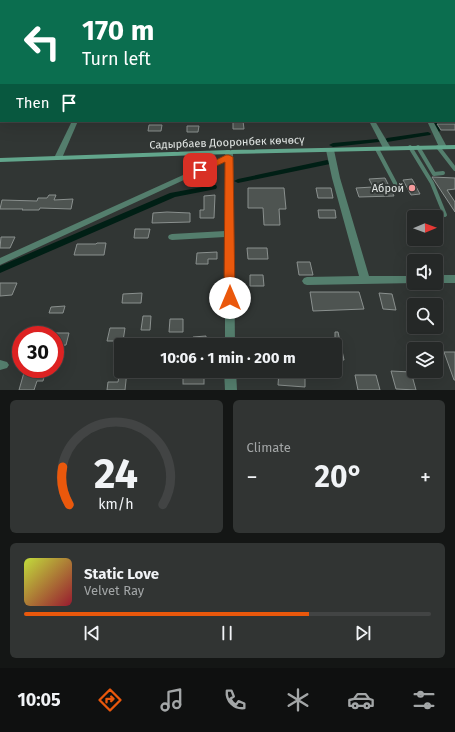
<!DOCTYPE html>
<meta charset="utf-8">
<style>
:root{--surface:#252827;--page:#313433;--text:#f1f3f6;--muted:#a3a6a7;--line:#424444;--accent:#ea580c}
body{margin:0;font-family:"Fira Sans",sans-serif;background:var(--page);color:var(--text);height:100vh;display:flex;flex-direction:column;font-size:15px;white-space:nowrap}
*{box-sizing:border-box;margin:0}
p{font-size:13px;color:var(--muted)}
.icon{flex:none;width:22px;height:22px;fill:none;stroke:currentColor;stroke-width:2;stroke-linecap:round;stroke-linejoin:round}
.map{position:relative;height:390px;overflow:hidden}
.side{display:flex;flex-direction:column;gap:10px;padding:10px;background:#141615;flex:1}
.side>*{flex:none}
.top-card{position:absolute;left:0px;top:0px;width:455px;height:122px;box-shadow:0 4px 16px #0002,0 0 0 1px var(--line);background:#0b6e4f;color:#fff;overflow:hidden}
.needle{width:26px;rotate:89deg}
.buttons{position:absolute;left:407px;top:210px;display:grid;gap:8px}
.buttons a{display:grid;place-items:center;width:36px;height:36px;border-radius:4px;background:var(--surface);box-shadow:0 4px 16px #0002,0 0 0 1px var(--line);font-size:20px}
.speed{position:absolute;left:12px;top:326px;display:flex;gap:8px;font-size:20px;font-weight:700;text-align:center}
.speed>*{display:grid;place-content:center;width:52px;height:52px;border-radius:50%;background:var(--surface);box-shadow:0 4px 16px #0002,0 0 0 1px var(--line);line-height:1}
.speed .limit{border:6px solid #d22;background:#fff;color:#111}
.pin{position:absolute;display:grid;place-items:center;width:34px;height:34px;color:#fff;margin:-17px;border-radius:8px;box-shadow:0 2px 6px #0006}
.me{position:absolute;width:44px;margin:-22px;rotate:0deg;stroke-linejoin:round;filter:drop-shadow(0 0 3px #0008)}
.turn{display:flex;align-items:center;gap:14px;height:84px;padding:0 16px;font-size:18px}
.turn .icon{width:52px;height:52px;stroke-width:2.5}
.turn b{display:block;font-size:28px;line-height:34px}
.then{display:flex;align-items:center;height:38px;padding:0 16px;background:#0003;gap:8px;font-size:15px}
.big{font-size:30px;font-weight:700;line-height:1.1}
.side .card{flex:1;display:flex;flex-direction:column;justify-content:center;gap:6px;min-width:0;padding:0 14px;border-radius:6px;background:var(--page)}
.side .dial{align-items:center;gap:0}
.dial svg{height:104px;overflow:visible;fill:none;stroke:var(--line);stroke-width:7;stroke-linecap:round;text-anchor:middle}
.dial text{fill:var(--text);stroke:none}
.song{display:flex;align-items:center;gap:12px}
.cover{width:48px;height:48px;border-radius:6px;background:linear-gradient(135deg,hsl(70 70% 55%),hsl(350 70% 35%))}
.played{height:4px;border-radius:2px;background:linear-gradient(90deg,var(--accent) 70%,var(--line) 70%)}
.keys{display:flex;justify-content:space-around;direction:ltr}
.heat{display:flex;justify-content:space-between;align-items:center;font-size:22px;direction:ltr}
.side .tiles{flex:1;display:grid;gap:10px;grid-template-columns:1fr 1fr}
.card:last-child{grid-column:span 2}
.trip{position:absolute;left:114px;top:338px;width:228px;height:40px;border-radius:4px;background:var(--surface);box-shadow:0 4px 16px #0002,0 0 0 1px var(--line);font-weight:700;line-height:40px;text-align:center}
.menu{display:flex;height:64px;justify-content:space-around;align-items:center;background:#0f1010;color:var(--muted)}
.menu .icon{width:28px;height:28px}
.menu .selected{color:var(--accent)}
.menu b{font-size:18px;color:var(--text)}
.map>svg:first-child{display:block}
</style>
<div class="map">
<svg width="455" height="390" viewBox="0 0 455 390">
<rect width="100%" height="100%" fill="#313634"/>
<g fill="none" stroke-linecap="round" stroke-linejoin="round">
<g fill="#001f15" fill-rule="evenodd">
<path d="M435,121H455V125H439L440,131L437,133L434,131L432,123Z"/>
<path d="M428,132L430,133L431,134L430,135L387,142L384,140L387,138Z"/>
<path d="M377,139L380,141L379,142L333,147L329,145L333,143Z"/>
<path d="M327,160L331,162L330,164L238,183L234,181L238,179Z"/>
<path d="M213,185H216L217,187L216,189L175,197L0,273V266L170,193Z"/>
</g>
</g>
<g fill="#4e5451" stroke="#8a908e">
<path d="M233,121H243L244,129H233Z"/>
<path d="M437,124H455V130H441Z"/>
<path d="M149,125H162L161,131H148Z"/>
<path d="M187,126H199L198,132H187Z"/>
<path d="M432,177L455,178V189L447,190L455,202V212Z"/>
<path d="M385,178L394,196L359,197L356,188L373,187L369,179Z"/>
<path d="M412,179L420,194L411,195L403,180Z"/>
<path d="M248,188H284L286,209H279L280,225H264L263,208H248Z"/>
<path d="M316,188H331L333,198H318Z"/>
<path d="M49,195H56L54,200L73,199L71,209L40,208L39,210H22L23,209H0L2,200L37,201L38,198H47Z"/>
<path d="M215,195L214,218H200V210H204V196Z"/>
<path d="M318,210H335L336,218H319Z"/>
<path d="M167,212L190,213V222L152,223L153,213Z"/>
<path d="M135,229H150L148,238H134Z"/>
<path d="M1,237H15L10,248H0Z"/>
<path d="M97,243H106L104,255H74L77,244H96Z"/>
<path d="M247,248H267L268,259H248Z"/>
<path d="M217,252V259H208V264H196L197,253Z"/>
<path d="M297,262H310L313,275H299Z"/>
<path d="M250,275H263L264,286H250Z"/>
<path d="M0,283H17L12,295L0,296Z"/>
<path d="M310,292H359L364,309L313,311Z"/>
<path d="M142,293L141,303H122L123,294Z"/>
<path d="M379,293L392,294L396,310L383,309Z"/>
<path d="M65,306L63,313H49L51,307Z"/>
<path d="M143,316H151L150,330H141Z"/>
<path d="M170,319H183V332H169Z"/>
<path d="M110,328H125L123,341H107Z"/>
<path d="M335,332H338L344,360H335Z"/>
<path d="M55,333H69L66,345L55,346Z"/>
<path d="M206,336V344L193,345V337Z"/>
<path d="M444,352H455V380H454Z"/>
<path d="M25,369H46L43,381H37L34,390H19Z"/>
<path d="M120,371H127L125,390H107L108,382H118Z"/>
<rect x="183" y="371" width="21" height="13"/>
<path d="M279,371H305V387L278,385Z"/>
<path d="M391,371L411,372L416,390L396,389Z"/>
<path d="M355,375H376L380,390H358Z"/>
</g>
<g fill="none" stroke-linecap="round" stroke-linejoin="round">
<g stroke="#547e6d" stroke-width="4">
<path d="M410,147L432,183L445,215"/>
<path d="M418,147L434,174L443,173"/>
<path d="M438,147L455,169"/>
<path d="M377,149L396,185"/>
</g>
<g fill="#547e6d" fill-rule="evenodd">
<rect x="128" y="0" width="4" height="1"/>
<rect x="246" y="0" width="4" height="1"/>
<path d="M361,0H365L366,1H362Z"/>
<rect x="0" y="4" width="1" height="2"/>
<rect x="0" y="21" width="1" height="2"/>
<rect x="454" y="22" width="1" height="2"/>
<rect x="0" y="89" width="1" height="4"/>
<path d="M72,121H78L62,158L58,160H55L54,158Z"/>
<path d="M369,121H375L391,148L390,150H384Z"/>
<path d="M427,121H433L447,147L446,149H440L439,147Z"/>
<path d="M327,148H333L334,150L340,178L369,276H414V283H416L307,285L304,284L302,281L304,278L307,277L359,276L332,178L326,150Z"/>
<path d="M226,150H232L233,152L235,345H225V237L172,240L169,239L168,237L169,235L172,234L225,231V161L0,265V258L225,156Z"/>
<rect x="436" y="275" width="19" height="8"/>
<path d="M0,360L7,362L9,365L7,368L0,370Z"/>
<path d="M224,371H236L237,390H225Z"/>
</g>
<path fill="#62a68c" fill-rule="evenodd" d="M455,145V149L229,154L0,162V158L229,150Z"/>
<g fill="#6bc5a4" fill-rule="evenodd">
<path d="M427,0H433L434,1H428Z"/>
<path d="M438,0H444L445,1H439Z"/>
<path d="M454,12L455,13V17L454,16Z"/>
<rect x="454" y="25" width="1" height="6"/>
</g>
</g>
<path fill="#ea580c" stroke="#983908" d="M226,155H229L233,157L235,298L234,301L230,302L226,301L224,298L225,162L203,172L200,173L196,170Z"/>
<circle fill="#f59b9d" stroke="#313634" stroke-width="1.5" cx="412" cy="188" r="4"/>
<g text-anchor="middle" stroke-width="4" stroke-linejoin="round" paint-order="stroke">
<g font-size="11" fill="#e1e5e3" stroke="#313634">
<text transform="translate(227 142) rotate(-2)" y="4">Садырбаев Дооронбек көчөсү</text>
</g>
<g font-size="11" fill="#e1e5e3" stroke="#313634" text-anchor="end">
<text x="404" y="192">Аброй</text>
</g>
</g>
</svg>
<div class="buttons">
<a><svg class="needle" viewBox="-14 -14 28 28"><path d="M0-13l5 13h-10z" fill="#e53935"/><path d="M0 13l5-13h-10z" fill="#a3a6a7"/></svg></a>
<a><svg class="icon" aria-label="sound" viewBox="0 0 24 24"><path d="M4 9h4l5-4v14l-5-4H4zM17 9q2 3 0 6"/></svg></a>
<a><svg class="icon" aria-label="search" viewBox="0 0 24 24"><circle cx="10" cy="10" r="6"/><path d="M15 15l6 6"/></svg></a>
<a><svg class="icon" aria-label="layers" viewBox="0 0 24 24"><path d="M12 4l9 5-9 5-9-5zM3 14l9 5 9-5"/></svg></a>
</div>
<div class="speed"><div class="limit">30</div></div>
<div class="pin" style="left:200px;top:170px;background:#d93025"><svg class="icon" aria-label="arrive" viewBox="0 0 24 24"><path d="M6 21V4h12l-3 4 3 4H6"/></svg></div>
<svg class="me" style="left:230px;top:298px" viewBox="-20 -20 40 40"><circle r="19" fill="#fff"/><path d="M0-13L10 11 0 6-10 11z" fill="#ea580c"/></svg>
<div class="trip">10:06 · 1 min · 200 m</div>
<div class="top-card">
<div class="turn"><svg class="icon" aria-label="left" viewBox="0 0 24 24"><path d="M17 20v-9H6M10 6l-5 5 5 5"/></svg><div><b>170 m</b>Turn left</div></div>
<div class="then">Then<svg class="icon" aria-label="arrive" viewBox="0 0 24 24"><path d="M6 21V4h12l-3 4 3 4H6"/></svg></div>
</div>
</div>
<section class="side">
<div class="tiles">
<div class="card dial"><svg viewBox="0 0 100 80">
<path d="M14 69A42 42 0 1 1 86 69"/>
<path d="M14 69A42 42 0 0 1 9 40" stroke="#ea580c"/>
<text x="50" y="56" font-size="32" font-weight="700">24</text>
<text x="50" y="72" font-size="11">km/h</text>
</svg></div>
<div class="card"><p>Climate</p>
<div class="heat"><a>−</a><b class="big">20°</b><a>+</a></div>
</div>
<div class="card">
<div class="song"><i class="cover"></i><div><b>Static Love</b><p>Velvet Ray</p></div></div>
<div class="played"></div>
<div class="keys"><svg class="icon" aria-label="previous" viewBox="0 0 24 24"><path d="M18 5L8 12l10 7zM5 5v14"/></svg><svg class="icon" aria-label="pause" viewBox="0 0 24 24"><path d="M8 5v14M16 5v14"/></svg><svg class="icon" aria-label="next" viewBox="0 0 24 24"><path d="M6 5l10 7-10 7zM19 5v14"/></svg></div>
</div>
</div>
</section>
<nav class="menu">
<b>10:05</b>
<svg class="icon selected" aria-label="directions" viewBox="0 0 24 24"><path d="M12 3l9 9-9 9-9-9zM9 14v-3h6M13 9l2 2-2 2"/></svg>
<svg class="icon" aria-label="music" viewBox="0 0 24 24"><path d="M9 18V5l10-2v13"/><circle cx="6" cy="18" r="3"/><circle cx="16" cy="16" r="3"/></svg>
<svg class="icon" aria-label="phone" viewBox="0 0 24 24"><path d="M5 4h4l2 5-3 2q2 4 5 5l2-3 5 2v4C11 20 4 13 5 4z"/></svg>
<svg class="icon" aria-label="climate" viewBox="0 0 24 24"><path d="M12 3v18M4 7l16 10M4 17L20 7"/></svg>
<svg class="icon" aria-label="car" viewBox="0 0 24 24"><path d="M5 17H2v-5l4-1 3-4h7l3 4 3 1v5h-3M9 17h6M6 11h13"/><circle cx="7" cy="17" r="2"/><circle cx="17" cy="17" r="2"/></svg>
<svg class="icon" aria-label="filters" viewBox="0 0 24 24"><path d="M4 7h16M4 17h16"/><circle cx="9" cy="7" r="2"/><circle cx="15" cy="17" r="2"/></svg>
</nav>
